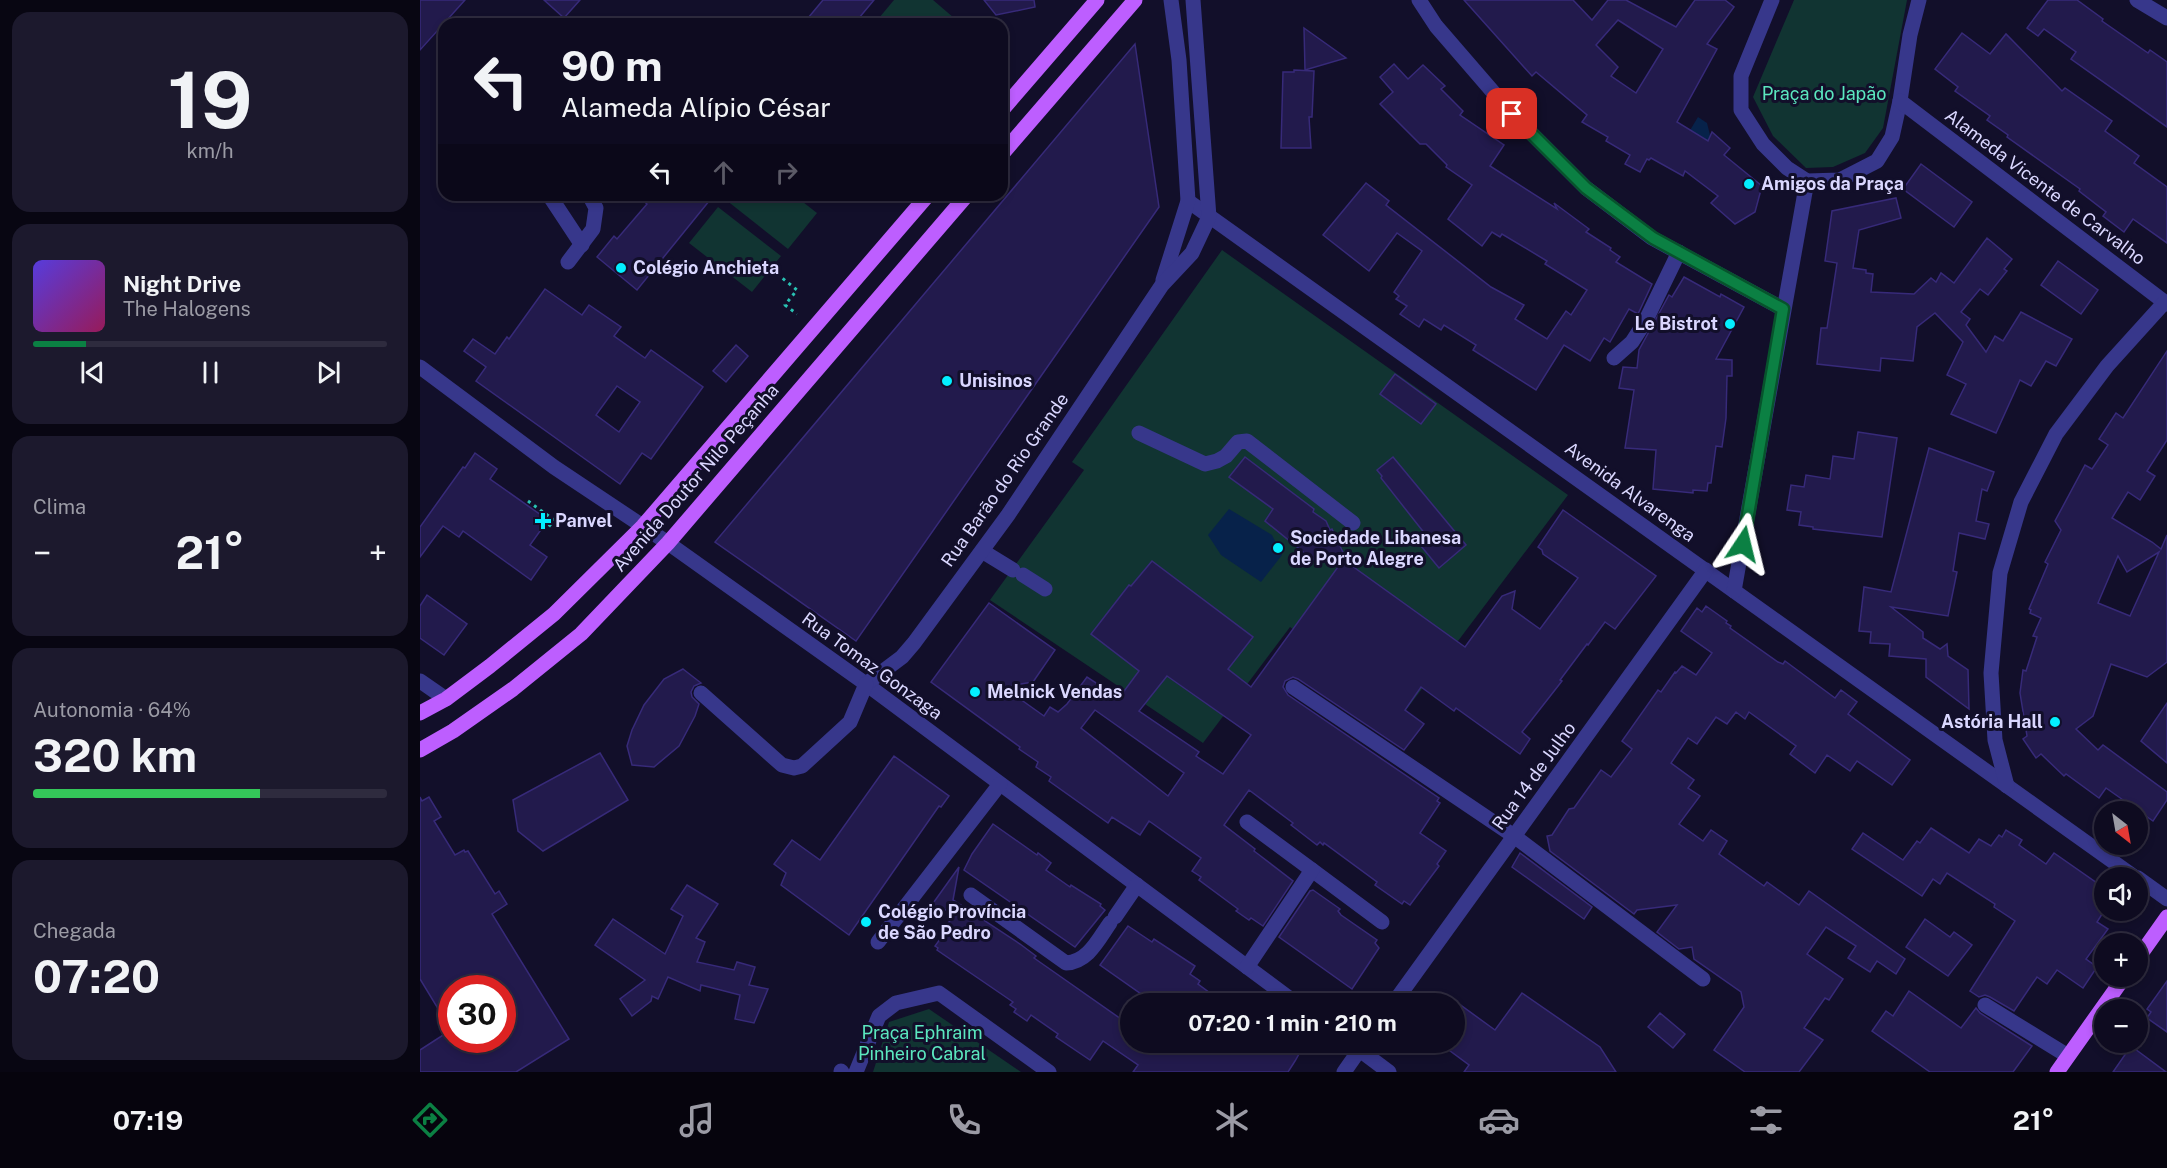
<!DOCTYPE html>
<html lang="pt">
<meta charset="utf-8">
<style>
:root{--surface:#0e0b20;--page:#1c192d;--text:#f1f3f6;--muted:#9b9ba5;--line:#2e2b3e;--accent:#0b8043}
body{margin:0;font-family:"Public Sans",sans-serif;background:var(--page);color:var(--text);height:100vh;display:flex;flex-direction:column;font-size:22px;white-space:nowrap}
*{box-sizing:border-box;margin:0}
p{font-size:20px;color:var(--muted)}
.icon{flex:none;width:33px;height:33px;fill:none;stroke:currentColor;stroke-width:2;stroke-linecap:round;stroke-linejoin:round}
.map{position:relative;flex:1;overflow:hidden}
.side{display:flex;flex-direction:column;gap:12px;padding:12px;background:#080612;width:420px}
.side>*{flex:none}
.guide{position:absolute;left:18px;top:18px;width:570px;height:183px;border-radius:18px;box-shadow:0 3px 9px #0003,0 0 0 2px var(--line);background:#0e0b20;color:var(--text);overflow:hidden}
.needle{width:39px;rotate:149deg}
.tools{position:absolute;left:1674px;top:801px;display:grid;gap:12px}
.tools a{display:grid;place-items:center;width:54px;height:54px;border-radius:50%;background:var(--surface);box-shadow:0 3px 9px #0003,0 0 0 2px var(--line);font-size:30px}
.speed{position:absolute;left:18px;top:975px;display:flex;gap:12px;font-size:30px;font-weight:700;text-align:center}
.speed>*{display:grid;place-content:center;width:78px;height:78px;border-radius:50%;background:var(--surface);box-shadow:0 3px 9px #0003,0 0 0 2px var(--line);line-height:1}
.speed .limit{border:9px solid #d22;background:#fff;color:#111}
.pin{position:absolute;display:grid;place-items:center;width:51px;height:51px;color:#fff;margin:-26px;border-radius:12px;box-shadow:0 3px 9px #0006}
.me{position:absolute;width:66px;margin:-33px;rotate:10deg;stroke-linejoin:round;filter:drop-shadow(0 0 4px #0008)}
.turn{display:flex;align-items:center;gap:21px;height:126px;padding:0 24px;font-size:27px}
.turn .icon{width:78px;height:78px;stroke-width:2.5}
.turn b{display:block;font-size:42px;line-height:51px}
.lanes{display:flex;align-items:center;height:57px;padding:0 24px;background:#0003;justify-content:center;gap:30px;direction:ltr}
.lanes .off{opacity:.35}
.big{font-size:45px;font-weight:700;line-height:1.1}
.side .card{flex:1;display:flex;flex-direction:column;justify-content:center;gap:9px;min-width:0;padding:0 21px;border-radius:18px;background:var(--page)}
.side .dial{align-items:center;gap:0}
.dial b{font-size:78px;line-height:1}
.song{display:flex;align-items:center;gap:18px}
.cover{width:72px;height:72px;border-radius:9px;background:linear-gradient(135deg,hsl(250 70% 55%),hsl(330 70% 35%))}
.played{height:6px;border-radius:3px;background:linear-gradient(90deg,var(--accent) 15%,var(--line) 15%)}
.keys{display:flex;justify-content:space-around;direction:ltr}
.heat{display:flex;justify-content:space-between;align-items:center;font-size:33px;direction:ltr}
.charge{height:9px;border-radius:4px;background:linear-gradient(90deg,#34c759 64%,var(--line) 0)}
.trip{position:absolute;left:700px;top:993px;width:345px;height:60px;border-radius:30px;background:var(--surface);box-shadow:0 3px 9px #0003,0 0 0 2px var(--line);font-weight:700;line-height:60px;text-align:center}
.tabs{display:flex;height:96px;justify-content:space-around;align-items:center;background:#06040d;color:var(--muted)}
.tabs .icon{width:42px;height:42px}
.tabs .active{color:var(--accent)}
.tabs b{font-size:27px;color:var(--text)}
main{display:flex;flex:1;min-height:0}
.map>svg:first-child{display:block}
</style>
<main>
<section class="side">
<div class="card dial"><b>19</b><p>km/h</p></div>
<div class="card">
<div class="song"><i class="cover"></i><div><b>Night Drive</b><p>The Halogens</p></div></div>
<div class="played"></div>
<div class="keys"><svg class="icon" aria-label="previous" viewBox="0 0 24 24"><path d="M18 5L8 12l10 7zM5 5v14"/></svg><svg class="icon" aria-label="pause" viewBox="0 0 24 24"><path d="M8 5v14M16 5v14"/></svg><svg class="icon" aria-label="next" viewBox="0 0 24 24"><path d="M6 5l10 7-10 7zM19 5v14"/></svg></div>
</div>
<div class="card"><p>Clima</p>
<div class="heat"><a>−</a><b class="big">21°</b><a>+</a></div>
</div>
<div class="card"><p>Autonomia · 64%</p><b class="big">320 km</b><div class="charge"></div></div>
<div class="card"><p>Chegada</p><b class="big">07:20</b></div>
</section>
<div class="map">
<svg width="1747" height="1072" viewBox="0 0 1747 1072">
<rect width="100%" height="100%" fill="#120f2a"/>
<g fill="#113432">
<path d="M474,0H513L541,24H454Z"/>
<path d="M1374,0H1487L1463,128L1445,153L1413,167L1386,168L1353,136L1333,97Z"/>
<path d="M310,195H374L397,213L368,249L306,200Z"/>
<path d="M298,207L361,256L332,292L269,243Z"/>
<path d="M802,250L1148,495L986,710L870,627L783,743L570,600L664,470L652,462Z"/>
<path d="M509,1009L601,1072H453L469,1022Z"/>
</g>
<g fill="#07224a">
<path d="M1278,117L1287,123L1291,139L1288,144L1269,132Z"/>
<path d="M809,509L852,535L862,555L841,582L801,555L788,535Z"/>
</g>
<g fill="#221a4c" stroke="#372a79" stroke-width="1.5" fill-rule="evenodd">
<path d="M0,0H45L0,50Z"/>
<path d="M124,0H160L144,18Z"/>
<path d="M403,0H454L434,24H383Z"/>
<path d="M564,0H614L615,7L576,15Z"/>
<path d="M1044,0H1153L1172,20L1188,0H1206L1256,27L1275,0H1305L1314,7L1287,44L1297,49L1257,122L1288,141L1292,132L1310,148L1304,155L1342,186L1335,212L1315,224L1291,203L1298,196L1265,171L1263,176L1231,158L1229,160L1227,159L1220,172L1205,164L1210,155L1186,141L1188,137L1162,122L1167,115L1116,72L1112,76ZM1198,20L1243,49L1216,93L1191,76L1198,67L1176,45Z"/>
<path d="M1628,0H1657L1683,19L1682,21L1728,53L1730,50L1747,62V127L1651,59L1656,52L1624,29L1618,36L1607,28Z"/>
<path d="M884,28L926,58L885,70Z"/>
<path d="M1542,33L1570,54L1586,34L1642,91L1645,88L1692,121L1685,131L1719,156L1714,163L1747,187V243L1713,219L1704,232L1683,216L1686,212L1659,191L1660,189L1587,137L1588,135L1567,120L1570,116L1535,91L1538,87L1515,69Z"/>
<path d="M715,44L739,207L436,641L295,542Z"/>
<path d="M974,64L988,79L1003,65L1025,86L1021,89L1043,111L1040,115L1084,145L1070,166L1137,209L1134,203L1169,229L1166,232L1191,248L1190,250L1200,257L1196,262L1232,284L1218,314L1209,309L1190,342L1184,338L1170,361L1144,345L1116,390L1053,350L1056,345L1024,325L1021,330L1004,319L999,327L980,314L987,306L976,299L979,296L974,292L1002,251L977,233L949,271L903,235L946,183L969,201L966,205L1071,287L1104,305L1095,319L1127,339L1146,311L1151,315L1167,290L1125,264L1127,261L1082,234L1080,237L1072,232L1062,246L1028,219L1052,185L1026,167L1027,165L1006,144H1000L960,104L973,92L960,77Z"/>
<path d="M874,70L894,71L892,117H889L891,148H861L863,72H874Z"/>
<path d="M1501,164L1552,202L1534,227L1483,189Z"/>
<path d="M216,195H294L217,290L177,257L194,236L197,239L227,204Z"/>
<path d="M1476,198L1481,218L1439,230L1433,268L1446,270V273L1453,274L1451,292L1494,294L1511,278L1516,282L1521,273L1534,283L1567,238L1592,259L1584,269L1587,271L1568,295L1560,289L1541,312L1550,319L1546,325L1566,352L1575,336L1583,341L1601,312L1652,339L1636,366L1626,361L1611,386L1600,380L1576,433L1531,414L1546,384L1527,375L1543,342L1515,313L1497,327L1493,361L1461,358L1460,371L1397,364L1401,328H1407L1417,263L1405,261L1412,211Z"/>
<path d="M1638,261L1678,290L1661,314L1621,285Z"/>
<path d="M1264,277L1300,297L1301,294L1324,307L1296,359L1312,360V376H1307L1306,418L1302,447L1296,446L1291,483H1288L1287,491L1273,490V493L1233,489L1236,450L1205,448L1214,390L1199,388L1203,367L1217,368L1219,350L1249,295L1252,297Z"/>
<path d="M125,289L162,315L169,305L201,327L194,336L225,358L231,350L283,387L231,459L222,453L200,484L56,381L66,367L44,351L53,339L75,354L87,337L89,339ZM197,386L220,402L199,432L176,415Z"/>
<path d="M316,345L328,356L306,382L293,371Z"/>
<path d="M1747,351V440L1727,471L1735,476L1720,500L1708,492L1692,518L1732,542L1741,549L1747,535V662L1727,677L1691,664L1673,716L1656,729L1678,750L1683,745L1747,792V800L1733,821L1686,788L1679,798L1646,774L1644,776L1621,754L1616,758L1603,739L1607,736L1600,693L1603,670L1606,671L1617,637L1613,636L1621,618L1610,613L1611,610L1609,609L1628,564L1625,562L1641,530L1635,521L1665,465L1672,469L1688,445L1679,439L1696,413L1703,418ZM1739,552L1710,616L1678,603L1698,556L1707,572Z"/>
<path d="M975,374L1016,404L1001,424L960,394Z"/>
<path d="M1438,432L1477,438L1462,537L1393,529V527L1379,525L1381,512L1367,510L1371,485L1384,487L1386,475L1410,479L1413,456L1434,459Z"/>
<path d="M1509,448L1574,472L1567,491L1562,489L1556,521L1569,524L1565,539L1539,533L1533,571L1537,572L1528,616L1471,607L1503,632V638L1520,649L1527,644L1528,656L1548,670L1549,709L1506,677V659L1469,656L1470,644L1450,643L1451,632L1439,631L1444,587L1471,592Z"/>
<path d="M55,453L77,469L70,479L128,520L110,545L127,557L111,580L43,531L39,537L23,526L0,557V527L43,467L45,468Z"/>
<path d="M825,457L894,509L893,512L906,521L910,530L912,529L928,563L1045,647L1082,596L1095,591L1092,609L1120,629L1158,578L1123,554L1122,550L1118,547L1143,510L1236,576L1195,629L1185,622L1168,645L1167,644L1140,680L1142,681L1102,732L1110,739L1100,754L1036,708L1034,711L1001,687L985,710L1004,724L984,750L878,679L873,677L865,681L863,687L868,695L1019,798L1017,801L1020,803L1000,833L1026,851L1017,864L1019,866L990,905L984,901L982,904L955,885L957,882L904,843L903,845L900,842L897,845L871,825L873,823L829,790L804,825L835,849L834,851L838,854L873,881L843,926L831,918L829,920L816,911L818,909L779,880L781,877L772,871L781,858L729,821L720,835L692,817L688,823L629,781L631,777L616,767L618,762L599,749L600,747L511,682L569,603L635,650L613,682L583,687L624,716L630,707L638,712L647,704L667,677L699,698L719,671L671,634L709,585L711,586L732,561L833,637L808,669L831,687L918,567L899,552L893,560L845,521L853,509L809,477ZM747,676L831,735L803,774L776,756L779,752L719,711ZM675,710L764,773L748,796L661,728Z"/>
<path d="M973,457L1046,545L1019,568L1001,546L1009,539L961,478L962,476L957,470Z"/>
<path d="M7,595L47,624L24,655L0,638V606Z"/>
<path d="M1286,606L1307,621L1306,623L1311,626L1310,628L1358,662L1363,664L1365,661L1415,698L1421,690L1437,702L1428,714L1490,760L1472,785L1437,761L1430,771L1407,755L1395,773L1370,754L1376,746L1329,712L1325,719L1316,712L1307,724L1296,717L1277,744L1268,738L1251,763L1274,780L1268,788L1280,796L1259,824L1283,841L1291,830L1307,841L1299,854L1344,886L1347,882L1379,905L1389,891L1485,959L1476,974L1457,961L1450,972L1428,958L1436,946L1406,927L1387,954L1423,979L1409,1000L1405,998L1384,1028L1403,1040L1379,1072H1325L1294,1050L1324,1007L1321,992L1274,959L1272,947L1259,949L1237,932L1257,905L1217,910L1214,914L1130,851L1127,836L1132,835L1149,809L1154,808L1181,770L1191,777L1212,749L1202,741L1238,690L1241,692L1255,672L1256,673L1262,666L1276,675L1292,653L1261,631L1277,608L1282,612Z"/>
<path d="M263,669L281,683L274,686L271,692L272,697L279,704L275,716L259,746L234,767L212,765L207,746L212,730L224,705L244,679Z"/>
<path d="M1747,703V763L1721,741Z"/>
<path d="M180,753L208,800L123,851L98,831L93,800Z"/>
<path d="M474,756L529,796L521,807L519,806L429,935L361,885L366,873L354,864L372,840L400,860Z"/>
<path d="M0,797L2,801L9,797L21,817L14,821L35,855L44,850L45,852L48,851L75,894L79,891L87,904L72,914L149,1039L96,1072H0V1050L31,1030L0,979ZM32,988H82V1040H32Z"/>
<path d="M573,824L617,855L618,853L631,863L626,870L650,887L651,885L681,904L680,906L685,910L655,947L544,870L552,854Z"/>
<path d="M1511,828L1549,853L1559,839L1571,846L1579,835L1582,837L1586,830L1602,840L1599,845L1626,864L1634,853L1684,888V911L1677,922L1688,929L1666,959L1677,967L1663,988L1637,970L1627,984L1617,977L1594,1011L1570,997L1565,995L1559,997L1550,991L1595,921L1574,907L1575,904L1527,873L1520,884L1513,879L1502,896L1432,849L1443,833L1483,860L1497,841L1500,843Z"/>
<path d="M1100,853L1172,907L1164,919L1092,867Z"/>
<path d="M539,867L533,900L600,944L616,956L614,958L711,1026V1042H780L792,1050L797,1042H876L872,1049L879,1054L875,1061L868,1072H713L718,1065L683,1041L670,1060L636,1037L638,1034L611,1015L607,1021L594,1012L596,1009L590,1005L593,1002L517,950L518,948L515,946L526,931L524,929L539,908L506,913Z"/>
<path d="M267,885L298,904L276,938L285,942L277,962L314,970L317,962L335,967L329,985L348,989L334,1023L315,1019L320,995L281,985L280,991L248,977L238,999L232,996L231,1001L212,1016L200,999L225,980L175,945L193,919L245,954L263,916L251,909Z"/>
<path d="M893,890L920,909L918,911L921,915L957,940L955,943L959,948L932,989L859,937L890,891Z"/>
<path d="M1505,919L1530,937L1534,932L1552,945L1528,976L1486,947Z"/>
<path d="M708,926L732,942L734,939L775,966L770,974L780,981L778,984L805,1004H714L721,994L680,965Z"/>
<path d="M1747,981V1032L1727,1018L1731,1012L1727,1009Z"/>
<path d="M1489,991L1541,1028L1556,1008L1560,1013L1612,1046L1593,1072H1510L1452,1031L1466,1011L1473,1016Z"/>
<path d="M1102,993L1180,1047L1196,1072H1044L1049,1065L1018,1042H1035V1001L1075,1030Z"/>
<path d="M1240,1013L1265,1034L1253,1048L1228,1027Z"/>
<path d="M1711,1046L1746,1072H1693Z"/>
</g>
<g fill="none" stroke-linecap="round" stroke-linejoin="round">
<g stroke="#29c2b3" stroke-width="3" stroke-dasharray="3 4.5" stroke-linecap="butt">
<path d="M360,268L356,273L377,290L365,305L377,314"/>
<path d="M108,501L134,520L127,529L124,527"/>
</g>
<g stroke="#37378b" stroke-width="15">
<path d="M999,0L1016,26L1092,114L1166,188L1232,238L1363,309"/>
<path d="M1352,0L1321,76V110L1343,144L1367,168L1387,181L1420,180L1457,161L1472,137L1480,101L1490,35L1499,0"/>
<path d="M1717,0L1747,18"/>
<path d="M1480,101L1747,304"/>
<path d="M129,195L162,245"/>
<path d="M768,201L1716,878"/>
<path d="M148,262L173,229L176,208L169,195"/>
<path d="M743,280L768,201L759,60L751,0"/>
<path d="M1194,358L1212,342L1225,322L1259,252"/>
<path d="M0,367L134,467L248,543L446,684L877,1004"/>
<path d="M719,433L785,464L797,461L806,456L818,442L827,441L933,523"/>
<path d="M562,551L593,570"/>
<path d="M603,575L625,589"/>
<path d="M1314,591L1387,181"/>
<path d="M0,681L26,699"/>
<path d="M446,684L482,657L494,643L588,515L742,285L772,253L789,217L773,0"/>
<path d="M873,687L1094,836L1283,979"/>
<path d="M281,693L362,765L374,768L382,766L430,722L446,684"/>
<path d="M1587,786L1575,740L1571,673L1580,573L1601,502L1636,434L1687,366L1744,303"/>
<path d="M892,870L962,922"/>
<path d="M1718,878L1747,899"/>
<path d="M551,895L646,963C668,962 678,940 690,923"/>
<path d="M695,917L717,885"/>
<path d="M458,942L580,784"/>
<path d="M827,967L892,870L827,822"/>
<path d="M973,1004L1286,570"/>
<path d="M1565,1005L1648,1056"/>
<path d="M929,1042L969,1072"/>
<path d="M421,1071L422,1072"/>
<path d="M436,1072L459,1016L476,1003L519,993L629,1072"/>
<path d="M924,1072L945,1042"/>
</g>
<g stroke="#bd5eff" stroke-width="15">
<path d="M582,110L677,0"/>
<path d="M582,154L715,0"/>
<path d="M0,713L26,699L70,666L134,614L223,526L508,195"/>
<path d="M0,750L33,731L93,689L161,634L248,543L547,195"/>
<path d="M1718,958L1747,917"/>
<path d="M1637,1072L1705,976"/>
</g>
</g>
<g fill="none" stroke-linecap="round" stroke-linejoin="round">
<defs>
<path id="route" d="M1092,114L1166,188L1233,238L1363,309L1323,544"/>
</defs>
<use href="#route" stroke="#07532c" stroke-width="15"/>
<use href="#route" stroke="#0b8043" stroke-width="10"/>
</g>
<g fill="#03eeff" stroke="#120f2a" stroke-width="2">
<circle cx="1329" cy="184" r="6"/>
<circle cx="201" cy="268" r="6"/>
<circle cx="1310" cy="324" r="6"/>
<circle cx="527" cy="381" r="6"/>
<path d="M120 512h6v6h6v6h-6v6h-6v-6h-6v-6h6z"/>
<circle cx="858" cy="548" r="6"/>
<circle cx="555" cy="692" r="6"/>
<circle cx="1635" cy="722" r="6"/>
<circle cx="446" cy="922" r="6"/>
</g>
<g text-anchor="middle" stroke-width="6" stroke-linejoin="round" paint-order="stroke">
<g font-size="18" fill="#5be7bf" stroke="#120f2a">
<text x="1404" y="100">Praça do Japão</text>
<text x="502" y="1039">Praça Ephraim<tspan x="502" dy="21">Pinheiro Cabral</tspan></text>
</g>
<g font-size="18" font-weight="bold" fill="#dad7ff" stroke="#120f2a" text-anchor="start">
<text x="1341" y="190">Amigos da Praça</text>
<text x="213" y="274">Colégio Anchieta</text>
<text x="1298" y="330" text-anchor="end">Le Bistrot</text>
<text x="539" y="387">Unisinos</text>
<text x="135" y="527">Panvel</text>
<text x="870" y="544">Sociedade Libanesa<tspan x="870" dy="21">de Porto Alegre</tspan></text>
<text x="567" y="698">Melnick Vendas</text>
<text x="1623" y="728" text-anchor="end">Astória Hall</text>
<text x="458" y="918">Colégio Província<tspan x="458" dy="21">de São Pedro</tspan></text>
</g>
<g font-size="18" fill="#dad7ff" stroke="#120f2a">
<text transform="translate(1625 187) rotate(37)" y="6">Alameda Vicente de Carvalho</text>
<text transform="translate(276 478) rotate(-49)" y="6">Avenida Doutor Nilo Peçanha</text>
<text transform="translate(585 480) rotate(-55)" y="6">Rua Barão do Rio Grande</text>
<text transform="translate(1210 492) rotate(36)" y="6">Avenida Alvarenga</text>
<text transform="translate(452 666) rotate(36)" y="6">Rua Tomaz Gonzaga</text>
<text transform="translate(1114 776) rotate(-54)" y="6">Rua 14 de Julho</text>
</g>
</g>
</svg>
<div class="tools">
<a><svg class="needle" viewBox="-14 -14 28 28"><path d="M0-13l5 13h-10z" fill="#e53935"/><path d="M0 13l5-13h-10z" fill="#9b9ba5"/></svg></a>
<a><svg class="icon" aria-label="sound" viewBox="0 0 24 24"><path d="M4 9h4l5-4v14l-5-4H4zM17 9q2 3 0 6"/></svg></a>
<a>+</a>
<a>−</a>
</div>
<div class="speed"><div class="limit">30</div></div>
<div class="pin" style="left:1092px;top:114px;background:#d93025"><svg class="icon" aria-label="arrive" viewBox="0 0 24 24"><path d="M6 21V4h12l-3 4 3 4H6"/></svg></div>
<svg class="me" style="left:1323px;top:544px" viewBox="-20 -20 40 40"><path d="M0-17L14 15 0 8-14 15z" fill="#0b8043" stroke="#fff" stroke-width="4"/></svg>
<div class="trip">07:20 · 1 min · 210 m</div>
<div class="guide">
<div class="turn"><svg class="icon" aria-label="left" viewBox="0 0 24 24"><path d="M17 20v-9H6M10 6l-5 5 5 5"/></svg><div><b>90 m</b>Alameda Alípio César</div></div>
<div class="lanes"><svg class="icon" aria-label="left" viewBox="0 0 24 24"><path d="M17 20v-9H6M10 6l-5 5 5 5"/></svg><svg class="icon off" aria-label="ahead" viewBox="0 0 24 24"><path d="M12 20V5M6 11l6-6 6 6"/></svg><svg class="icon off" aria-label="right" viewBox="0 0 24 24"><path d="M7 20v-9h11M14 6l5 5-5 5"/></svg></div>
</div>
</div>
</main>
<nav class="tabs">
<b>07:19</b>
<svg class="icon active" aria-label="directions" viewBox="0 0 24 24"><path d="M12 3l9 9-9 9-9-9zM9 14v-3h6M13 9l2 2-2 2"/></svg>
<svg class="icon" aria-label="music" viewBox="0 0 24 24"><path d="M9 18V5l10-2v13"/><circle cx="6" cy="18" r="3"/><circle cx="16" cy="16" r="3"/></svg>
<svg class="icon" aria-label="phone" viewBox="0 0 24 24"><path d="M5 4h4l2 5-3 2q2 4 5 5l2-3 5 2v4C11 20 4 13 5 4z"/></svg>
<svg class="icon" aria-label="climate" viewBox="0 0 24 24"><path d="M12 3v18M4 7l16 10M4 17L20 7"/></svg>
<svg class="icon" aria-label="car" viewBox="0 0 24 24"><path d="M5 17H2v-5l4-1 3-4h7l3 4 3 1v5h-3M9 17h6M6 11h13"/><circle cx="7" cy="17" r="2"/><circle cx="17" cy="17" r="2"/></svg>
<svg class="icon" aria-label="filters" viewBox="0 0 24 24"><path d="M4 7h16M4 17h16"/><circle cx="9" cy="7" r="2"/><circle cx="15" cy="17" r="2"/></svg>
<b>21°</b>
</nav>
